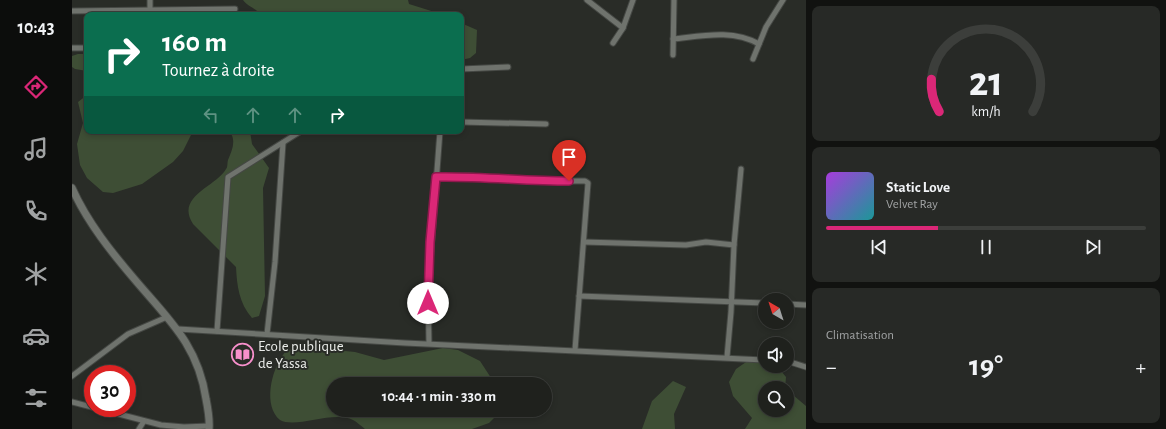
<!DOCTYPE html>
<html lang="fr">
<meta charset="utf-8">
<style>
:root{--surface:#1f211d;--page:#272926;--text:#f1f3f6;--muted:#a1a3a4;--line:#3c3e3b;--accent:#db2777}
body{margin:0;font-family:"Alegreya Sans",sans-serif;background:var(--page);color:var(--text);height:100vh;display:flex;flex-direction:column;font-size:15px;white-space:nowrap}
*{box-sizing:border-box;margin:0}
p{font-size:13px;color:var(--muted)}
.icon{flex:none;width:22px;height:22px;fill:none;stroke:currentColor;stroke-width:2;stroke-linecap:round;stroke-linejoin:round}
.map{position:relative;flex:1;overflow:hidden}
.side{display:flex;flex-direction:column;gap:6px;padding:6px;background:#111210;width:360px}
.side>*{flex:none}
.guide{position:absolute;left:12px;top:12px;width:380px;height:122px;border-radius:8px;box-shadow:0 2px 6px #0003,0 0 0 1px var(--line);background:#0b6e4f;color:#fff;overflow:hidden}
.needle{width:26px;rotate:321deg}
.fabs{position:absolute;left:686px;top:293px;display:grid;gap:8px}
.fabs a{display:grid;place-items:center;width:36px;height:36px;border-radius:50%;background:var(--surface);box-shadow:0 2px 6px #0003,0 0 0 1px var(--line);font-size:20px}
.speed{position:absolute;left:12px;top:365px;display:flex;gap:8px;font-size:20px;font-weight:700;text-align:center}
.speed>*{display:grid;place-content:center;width:52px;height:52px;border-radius:50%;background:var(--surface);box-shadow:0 2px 6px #0003,0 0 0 1px var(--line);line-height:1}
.speed .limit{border:6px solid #d22;background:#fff;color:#111}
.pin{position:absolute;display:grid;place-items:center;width:34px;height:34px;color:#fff;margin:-41px -17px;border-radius:50% 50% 50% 0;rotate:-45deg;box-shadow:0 0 4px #0007}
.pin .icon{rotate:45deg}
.me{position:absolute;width:44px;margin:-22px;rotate:0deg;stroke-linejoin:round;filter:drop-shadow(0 0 3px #0008)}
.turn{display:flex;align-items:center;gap:14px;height:84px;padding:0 12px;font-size:18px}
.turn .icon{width:52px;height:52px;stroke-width:2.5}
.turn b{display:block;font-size:28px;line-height:34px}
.lanes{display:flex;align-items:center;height:38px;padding:0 12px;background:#0003;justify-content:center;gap:20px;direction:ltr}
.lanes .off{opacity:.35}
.big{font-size:30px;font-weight:600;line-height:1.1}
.side .tile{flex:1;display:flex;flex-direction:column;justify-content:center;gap:6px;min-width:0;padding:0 14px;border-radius:8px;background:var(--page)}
.side .dial{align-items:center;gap:0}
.dial svg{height:104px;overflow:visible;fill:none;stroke:var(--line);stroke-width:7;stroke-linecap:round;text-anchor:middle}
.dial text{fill:var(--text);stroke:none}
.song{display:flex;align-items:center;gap:12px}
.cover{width:48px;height:48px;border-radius:6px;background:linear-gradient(135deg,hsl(280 70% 55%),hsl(180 70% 35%))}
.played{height:4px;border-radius:2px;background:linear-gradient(90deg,var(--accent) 35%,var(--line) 35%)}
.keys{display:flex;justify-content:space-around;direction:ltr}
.heat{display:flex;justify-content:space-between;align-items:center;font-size:22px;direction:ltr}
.trip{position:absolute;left:254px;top:377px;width:226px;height:40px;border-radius:20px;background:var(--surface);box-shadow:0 2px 6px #0003,0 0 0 1px var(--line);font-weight:600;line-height:40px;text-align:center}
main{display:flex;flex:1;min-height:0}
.menu{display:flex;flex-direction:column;width:72px;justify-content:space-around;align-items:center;background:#0c0d0c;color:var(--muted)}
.menu .icon{width:28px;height:28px}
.menu .current{color:var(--accent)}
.menu b{font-size:18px;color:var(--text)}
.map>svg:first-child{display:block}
</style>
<main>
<nav class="menu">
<b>10:43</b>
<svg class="icon current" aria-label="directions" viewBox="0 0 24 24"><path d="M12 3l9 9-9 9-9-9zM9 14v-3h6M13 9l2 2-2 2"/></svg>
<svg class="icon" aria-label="music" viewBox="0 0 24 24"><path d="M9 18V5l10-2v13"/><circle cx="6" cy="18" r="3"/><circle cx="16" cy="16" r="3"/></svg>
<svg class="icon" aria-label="phone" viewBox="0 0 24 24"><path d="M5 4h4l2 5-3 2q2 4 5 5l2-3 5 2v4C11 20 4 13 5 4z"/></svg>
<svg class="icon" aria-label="climate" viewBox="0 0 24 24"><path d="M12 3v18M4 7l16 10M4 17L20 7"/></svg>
<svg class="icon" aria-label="car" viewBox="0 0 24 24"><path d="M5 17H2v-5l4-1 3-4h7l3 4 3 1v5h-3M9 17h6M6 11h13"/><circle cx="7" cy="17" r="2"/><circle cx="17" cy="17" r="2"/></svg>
<svg class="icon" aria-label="filters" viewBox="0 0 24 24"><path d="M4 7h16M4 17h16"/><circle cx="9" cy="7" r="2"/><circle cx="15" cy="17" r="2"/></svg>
</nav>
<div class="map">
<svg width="734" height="429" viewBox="0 0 734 429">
<rect width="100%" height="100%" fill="#292c27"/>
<g fill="#3e4e35">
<path d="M171,0H336L337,4L372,15H189C184,8 176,7 171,0Z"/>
<path d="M389,23L405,30L404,53L398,58L389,60Z"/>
<path d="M6,54H15V71L3,69L0,67V56Z"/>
<path d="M15,95V131H121L111,151L101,162L70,184L41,193L31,192L15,178L8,165L5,144L11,123L6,102Z"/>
<path d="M157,131H178L180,144L197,168L191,188L193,296L187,316L180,318C167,303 165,286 164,267L121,224C103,196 144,187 154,169C156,167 155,163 156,160C160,150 165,140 157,131Z"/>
<path d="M223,346L283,352L312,360L371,348L386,350L408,361L423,384H261V410H427V413L417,423L400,429H293C289,426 285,422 281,420C261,410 224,429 208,420C191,406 199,371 211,355C213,351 220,349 223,346Z"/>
<path d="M677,360L693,363V366H705L714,377L713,388H693V410H715V390L734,406V429H673L680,418L661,396L657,382L664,369Z"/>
<path d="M601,381L614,387L602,414L603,429H570L580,401Z"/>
</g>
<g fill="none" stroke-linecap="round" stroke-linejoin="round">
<defs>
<g id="street">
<path d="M515,0L551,28"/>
<path d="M78,10V0"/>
<path d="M0,11L163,9"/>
<path d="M601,39C630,36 660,29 687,44"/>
<path d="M541,43L551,28L561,0"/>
<path d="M0,48H15"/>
<path d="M601,55L602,0"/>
<path d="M681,59L694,27L711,0"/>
<path d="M389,69L436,67"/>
<path d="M389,122L474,124"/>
<path d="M364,177L398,176L455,181H513L516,183L503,350"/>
<path d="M512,242L614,245L634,242L662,245"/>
<path d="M507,296L693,303"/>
<path d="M715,304L734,305"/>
<path d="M106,329L333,343L693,360"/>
<path d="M145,331L156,177L229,131"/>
<path d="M195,334L203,262L211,143"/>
<path d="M357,343L356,290L368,131"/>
<path d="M655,357L659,312L662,245L669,169"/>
<path d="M715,361L734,367"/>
<path d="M0,376L56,334L95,317"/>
<path d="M0,402L89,425L112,427L137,426"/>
<path d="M67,429L72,421"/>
</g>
<path id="secondary" d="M0,188C15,222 40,253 64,281C97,320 126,345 134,399C136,409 138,419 137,429"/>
</defs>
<use href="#street" stroke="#454844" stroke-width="7"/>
<use href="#secondary" stroke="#454844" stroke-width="9"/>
<use href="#street" stroke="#6f736d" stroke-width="5"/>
<use href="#secondary" stroke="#6f736d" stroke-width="7"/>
</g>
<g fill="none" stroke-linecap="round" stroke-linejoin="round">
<defs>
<path id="route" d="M356,303L358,242L364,177C408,176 452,181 497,181"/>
</defs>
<use href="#route" stroke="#8e194d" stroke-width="10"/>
<use href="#route" stroke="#db2777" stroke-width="7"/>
</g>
<defs>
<symbol id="library-ring" viewBox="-11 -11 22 22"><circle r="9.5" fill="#292c27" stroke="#f890cc" stroke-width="1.5"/><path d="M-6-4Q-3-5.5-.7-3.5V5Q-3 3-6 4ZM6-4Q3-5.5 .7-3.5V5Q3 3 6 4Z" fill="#f890cc"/></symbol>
</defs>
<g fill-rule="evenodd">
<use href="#library-ring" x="158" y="342" width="25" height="25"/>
</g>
<g text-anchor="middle" stroke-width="4" stroke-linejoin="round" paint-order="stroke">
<g font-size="15" fill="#ebedea" stroke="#292c27" text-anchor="start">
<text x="186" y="351">Ecole publique<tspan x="186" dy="17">de Yassa</tspan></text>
</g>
</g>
</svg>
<div class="fabs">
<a><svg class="needle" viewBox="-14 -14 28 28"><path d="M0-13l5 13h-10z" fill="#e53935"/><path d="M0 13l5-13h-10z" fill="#a1a3a4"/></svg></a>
<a><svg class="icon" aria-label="sound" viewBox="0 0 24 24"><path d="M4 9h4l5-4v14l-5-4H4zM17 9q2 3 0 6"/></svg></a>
<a><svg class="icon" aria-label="search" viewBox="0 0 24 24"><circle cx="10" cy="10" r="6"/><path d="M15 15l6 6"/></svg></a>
</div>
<div class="speed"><div class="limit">30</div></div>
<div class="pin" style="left:497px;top:181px;background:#d93025"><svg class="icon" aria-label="arrive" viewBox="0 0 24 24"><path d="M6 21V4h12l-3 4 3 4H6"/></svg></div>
<svg class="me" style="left:356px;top:303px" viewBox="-20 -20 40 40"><circle r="19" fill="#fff"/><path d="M0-13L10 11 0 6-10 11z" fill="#db2777"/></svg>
<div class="trip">10:44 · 1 min · 330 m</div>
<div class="guide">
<div class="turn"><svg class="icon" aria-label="right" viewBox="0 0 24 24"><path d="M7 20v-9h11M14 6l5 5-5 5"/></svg><div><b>160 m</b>Tournez à droite</div></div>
<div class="lanes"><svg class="icon off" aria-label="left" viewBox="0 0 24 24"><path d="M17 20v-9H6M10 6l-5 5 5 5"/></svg><svg class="icon off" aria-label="ahead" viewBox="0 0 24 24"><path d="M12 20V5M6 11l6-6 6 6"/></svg><svg class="icon off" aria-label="ahead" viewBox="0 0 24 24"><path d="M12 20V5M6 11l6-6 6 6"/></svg><svg class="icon" aria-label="right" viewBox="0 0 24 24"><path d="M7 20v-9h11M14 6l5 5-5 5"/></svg></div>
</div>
</div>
<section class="side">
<div class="tile dial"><svg viewBox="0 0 100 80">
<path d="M14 69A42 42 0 1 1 86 69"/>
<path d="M14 69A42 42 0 0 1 8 44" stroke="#db2777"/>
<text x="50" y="56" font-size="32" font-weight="700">21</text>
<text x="50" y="72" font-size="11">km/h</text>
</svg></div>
<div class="tile">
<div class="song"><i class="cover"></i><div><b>Static Love</b><p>Velvet Ray</p></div></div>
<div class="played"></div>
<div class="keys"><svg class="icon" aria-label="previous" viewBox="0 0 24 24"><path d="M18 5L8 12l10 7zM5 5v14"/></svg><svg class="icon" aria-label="pause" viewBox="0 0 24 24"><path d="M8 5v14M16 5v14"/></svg><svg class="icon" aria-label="next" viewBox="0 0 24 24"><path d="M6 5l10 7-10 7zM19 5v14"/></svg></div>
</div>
<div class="tile"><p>Climatisation</p>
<div class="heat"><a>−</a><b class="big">19°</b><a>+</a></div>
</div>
</section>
</main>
